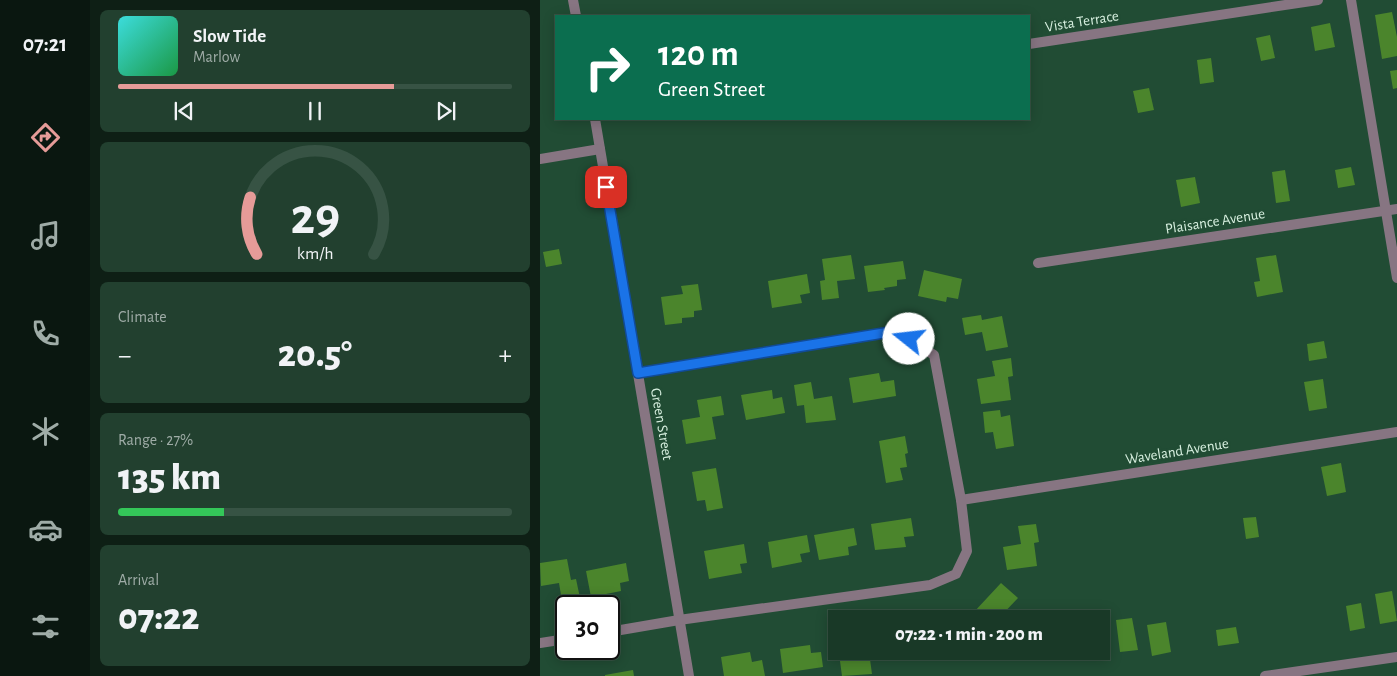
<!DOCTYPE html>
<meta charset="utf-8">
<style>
:root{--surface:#193927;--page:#22402f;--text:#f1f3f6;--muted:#9faca7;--line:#375344;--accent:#e69b98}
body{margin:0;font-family:"Alegreya Sans",sans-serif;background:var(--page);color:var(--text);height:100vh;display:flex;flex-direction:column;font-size:19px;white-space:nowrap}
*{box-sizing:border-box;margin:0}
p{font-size:16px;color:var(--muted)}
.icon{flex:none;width:28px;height:28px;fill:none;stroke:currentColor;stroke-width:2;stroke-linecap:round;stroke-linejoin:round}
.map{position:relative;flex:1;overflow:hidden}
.drawer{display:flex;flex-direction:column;gap:10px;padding:10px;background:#0e1f15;width:450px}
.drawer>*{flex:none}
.banner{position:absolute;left:15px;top:15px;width:475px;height:105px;border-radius:0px;box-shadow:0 2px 12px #0003,0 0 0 1px var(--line);background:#0b6e4f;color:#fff;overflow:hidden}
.speed{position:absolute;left:15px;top:595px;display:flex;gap:10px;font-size:25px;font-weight:700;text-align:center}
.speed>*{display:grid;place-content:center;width:65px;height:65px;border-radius:50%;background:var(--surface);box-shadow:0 2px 12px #0003,0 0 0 1px var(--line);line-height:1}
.speed .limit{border:2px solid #111;border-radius:8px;background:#fff;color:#111}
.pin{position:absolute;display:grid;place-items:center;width:42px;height:42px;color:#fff;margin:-21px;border-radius:10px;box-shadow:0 2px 8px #0006}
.me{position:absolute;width:55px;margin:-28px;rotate:286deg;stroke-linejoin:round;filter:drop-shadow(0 0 4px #0008)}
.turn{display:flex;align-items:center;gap:18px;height:105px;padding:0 20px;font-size:22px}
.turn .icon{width:65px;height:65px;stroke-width:2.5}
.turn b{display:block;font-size:35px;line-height:42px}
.big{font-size:38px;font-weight:800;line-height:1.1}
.drawer .widget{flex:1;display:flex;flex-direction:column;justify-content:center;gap:8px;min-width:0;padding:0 18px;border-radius:8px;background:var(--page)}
.drawer .dial{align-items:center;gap:0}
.dial svg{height:130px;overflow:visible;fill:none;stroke:var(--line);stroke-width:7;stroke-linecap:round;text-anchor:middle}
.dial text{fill:var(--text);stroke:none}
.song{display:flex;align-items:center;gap:15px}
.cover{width:60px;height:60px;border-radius:8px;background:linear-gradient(135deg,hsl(180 70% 55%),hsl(140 70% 35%))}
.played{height:5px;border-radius:2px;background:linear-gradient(90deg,var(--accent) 70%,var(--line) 70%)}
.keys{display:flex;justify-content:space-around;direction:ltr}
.heat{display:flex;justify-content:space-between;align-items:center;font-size:28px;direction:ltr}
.charge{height:8px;border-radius:4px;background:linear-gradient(90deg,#34c759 27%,var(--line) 0)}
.trip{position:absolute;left:288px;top:610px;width:282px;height:50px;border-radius:0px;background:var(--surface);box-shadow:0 2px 12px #0003,0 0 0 1px var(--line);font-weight:800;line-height:50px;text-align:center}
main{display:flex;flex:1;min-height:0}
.menu{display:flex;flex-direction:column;width:90px;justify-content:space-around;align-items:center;background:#0a1710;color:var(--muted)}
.menu .icon{width:35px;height:35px}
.menu .on{color:var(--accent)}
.menu b{font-size:22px;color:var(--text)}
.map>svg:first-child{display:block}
</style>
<main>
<nav class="menu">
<b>07:21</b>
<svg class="icon on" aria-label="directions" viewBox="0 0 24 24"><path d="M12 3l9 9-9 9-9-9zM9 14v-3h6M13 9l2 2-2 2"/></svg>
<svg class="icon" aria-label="music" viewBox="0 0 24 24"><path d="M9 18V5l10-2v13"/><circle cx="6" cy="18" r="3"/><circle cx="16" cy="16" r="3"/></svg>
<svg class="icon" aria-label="phone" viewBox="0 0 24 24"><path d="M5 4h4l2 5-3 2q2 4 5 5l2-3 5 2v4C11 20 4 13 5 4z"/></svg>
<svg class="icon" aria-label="climate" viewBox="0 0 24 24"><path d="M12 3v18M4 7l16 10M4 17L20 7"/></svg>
<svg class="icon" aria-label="car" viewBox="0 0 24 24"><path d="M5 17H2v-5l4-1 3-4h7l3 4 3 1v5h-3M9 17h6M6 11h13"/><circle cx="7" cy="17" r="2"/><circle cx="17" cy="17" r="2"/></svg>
<svg class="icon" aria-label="filters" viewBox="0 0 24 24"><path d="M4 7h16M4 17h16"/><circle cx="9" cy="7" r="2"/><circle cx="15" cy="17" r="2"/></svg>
</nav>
<section class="drawer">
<div class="widget">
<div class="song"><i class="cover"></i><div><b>Slow Tide</b><p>Marlow</p></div></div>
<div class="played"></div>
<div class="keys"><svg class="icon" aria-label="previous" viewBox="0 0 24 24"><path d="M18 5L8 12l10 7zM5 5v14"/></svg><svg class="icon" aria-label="pause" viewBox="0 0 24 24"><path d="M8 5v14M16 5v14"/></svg><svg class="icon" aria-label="next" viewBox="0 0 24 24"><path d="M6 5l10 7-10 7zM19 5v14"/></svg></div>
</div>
<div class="widget dial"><svg viewBox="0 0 100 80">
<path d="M14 69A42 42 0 1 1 86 69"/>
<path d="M14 69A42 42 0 0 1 10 34" stroke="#e69b98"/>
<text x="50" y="56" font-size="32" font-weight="700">29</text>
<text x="50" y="72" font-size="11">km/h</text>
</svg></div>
<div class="widget"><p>Climate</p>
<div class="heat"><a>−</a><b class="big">20.5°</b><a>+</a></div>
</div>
<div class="widget"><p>Range · 27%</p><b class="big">135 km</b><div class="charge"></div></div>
<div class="widget"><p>Arrival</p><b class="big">07:22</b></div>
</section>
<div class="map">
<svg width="857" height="676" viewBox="0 0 857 676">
<rect width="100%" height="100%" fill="#214c34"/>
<g fill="#4b852c">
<path d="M852,12L857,37V56L842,59L835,15Z"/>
<path d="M790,23L795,47L775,51L771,27Z"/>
<path d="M730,35L735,58L721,61L716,38Z"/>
<path d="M671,58L674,82L660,84L657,60Z"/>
<path d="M857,70V88L853,89L850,71Z"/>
<path d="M609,88L614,110L598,113L593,91Z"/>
<path d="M811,167L815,185L798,188L795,170Z"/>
<path d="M745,170L750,201L736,203L732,172Z"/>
<path d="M655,177L660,203L641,207L636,180Z"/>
<path d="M19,249L22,264L6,267L3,252Z"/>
<path d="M311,255L315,279L297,281L299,298L282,300L280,281L285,280L282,259Z"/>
<path d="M736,255L743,292L717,297L714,282L720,281L716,258Z"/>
<path d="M363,261L366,279L357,280V286L344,288L345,290L328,292L324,266Z"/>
<path d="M384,270L422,279L418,299L407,297L406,302L378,296Z"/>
<path d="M267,274L270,293L260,295L262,303L232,308L228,281Z"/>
<path d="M158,284L162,310L154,311V317L142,318V323L125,325L121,297L143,294L141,286Z"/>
<path d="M441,315L442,320L462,316L468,347L446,351L442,332L425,335L422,318Z"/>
<path d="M784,341L787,358L769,361L767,344Z"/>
<path d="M471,358L473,376L468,377L471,400L441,404L437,379L455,376L452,361Z"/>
<path d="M339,373L341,382L354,380L356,396L313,403L309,378Z"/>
<path d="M783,379L787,408L769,411L764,382Z"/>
<path d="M271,382L274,399L292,396L296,420L266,423L264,405L257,406L254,385Z"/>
<path d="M232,390L233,399L242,397L245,413L206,420L201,395Z"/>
<path d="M181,396L184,415L172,417L176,439L146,444L142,420L160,417L157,400Z"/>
<path d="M460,410L461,417L470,415L474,446L456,449L453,432L445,433L443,412Z"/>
<path d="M365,436L368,453L365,454L367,467L360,468L363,480L346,483L339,441Z"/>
<path d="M801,463L806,492L787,496L781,467Z"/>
<path d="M176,468L183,508L167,511L165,500L157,501L152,472Z"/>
<path d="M716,517L719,537L706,539L703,518Z"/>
<path d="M371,518L374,536L364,537L366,547L335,550L331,524Z"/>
<path d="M496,524L499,542L494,543L497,566L467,570L463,547L481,544L478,526Z"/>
<path d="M314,528L317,545L308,547L309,555L279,560L274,535Z"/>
<path d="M267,535L270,552L260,554L262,562L232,568L228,542Z"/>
<path d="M204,544L207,563L200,564L202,573L169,579L164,551Z"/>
<path d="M27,559L31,580L36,579L40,598L22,601L19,583L1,586L0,563Z"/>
<path d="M86,563L89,581L80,583L81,591L51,597L46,571Z"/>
<path d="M461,583L478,598L458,619H441L434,612Z"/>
<path d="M852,591L857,621L840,624L835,594Z"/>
<path d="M821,603L825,628L810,631L806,606Z"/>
<path d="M592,618L598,650L580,652L576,620Z"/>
<path d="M626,622L631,652L612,656L607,625Z"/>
<path d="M696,627L699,643L678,646L676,630Z"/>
<path d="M296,639V651H309L310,655L329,652L332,674L302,676L300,661H294L291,640Z"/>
<path d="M270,645L271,653L281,652L283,667L243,673L240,649Z"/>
<path d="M338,651H373V652L339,658Z"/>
<path d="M210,652L212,662L222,660L225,676H184L181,657Z"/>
<path d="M93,670L94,676H65V675Z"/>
</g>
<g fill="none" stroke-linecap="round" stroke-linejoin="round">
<g stroke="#877582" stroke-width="10">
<path d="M33,0L36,16"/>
<path d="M489,44L778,0"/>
<path d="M55,119L149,676"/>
<path d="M0,159L60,149"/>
<path d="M498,263L857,209"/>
<path d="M421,500L857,432"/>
<path d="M69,632L139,620L390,585L416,574L427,551L421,500L394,355L356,331L98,373"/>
<path d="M0,643L26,639"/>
</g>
<g stroke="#877582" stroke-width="10">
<path d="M811,0L857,278"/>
<path d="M725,676L857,657"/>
</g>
</g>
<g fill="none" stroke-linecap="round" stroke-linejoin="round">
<defs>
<path id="route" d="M66,187L98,373L356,331L369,339"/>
</defs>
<use href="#route" stroke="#114b97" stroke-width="12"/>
<use href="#route" stroke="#1a73e8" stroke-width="9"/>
</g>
<g text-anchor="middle" stroke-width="5" stroke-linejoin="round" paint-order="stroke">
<g font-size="15" fill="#d8f0e0" stroke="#214c34">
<text transform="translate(542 21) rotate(-9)" y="5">Vista Terrace</text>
<text transform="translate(675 221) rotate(-9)" y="5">Plaisance Avenue</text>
<text transform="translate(122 424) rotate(80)" y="5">Green Street</text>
<text transform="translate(637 451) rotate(-9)" y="5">Waveland Avenue</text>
</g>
</g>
</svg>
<div class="speed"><div class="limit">30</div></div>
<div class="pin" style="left:66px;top:187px;background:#d93025"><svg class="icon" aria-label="arrive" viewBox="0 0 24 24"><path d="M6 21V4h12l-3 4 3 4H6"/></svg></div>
<svg class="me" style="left:369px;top:339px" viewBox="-20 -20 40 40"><circle r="19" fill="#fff"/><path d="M0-13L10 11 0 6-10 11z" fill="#1a73e8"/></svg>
<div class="trip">07:22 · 1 min · 200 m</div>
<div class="banner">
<div class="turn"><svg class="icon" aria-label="right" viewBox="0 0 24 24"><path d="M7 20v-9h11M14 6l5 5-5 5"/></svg><div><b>120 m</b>Green Street</div></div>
</div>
</div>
</main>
